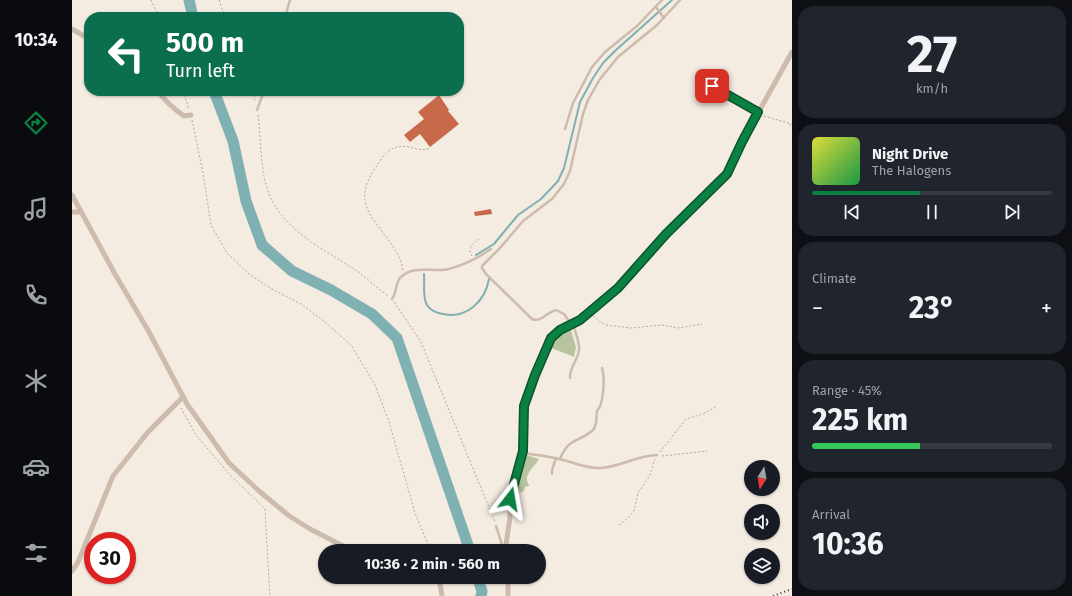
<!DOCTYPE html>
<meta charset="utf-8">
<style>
:root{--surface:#171b24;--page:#20242c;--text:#f1f3f6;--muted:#9ea1a6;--line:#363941;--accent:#0b8043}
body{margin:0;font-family:"Fira Sans",sans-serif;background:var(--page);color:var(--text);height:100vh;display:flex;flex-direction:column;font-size:15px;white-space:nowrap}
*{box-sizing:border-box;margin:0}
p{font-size:13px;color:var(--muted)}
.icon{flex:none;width:22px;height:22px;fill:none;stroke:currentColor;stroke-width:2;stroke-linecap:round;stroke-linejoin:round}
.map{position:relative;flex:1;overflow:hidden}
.panel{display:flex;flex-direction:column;gap:6px;padding:6px;background:#0d0f14;width:280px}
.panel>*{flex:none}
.guide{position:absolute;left:12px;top:12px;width:380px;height:84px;border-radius:16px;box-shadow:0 1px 3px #0004;background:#0b6e4f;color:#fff;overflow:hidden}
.needle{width:26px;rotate:191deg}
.buttons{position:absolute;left:672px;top:460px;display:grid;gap:8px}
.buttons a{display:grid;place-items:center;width:36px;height:36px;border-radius:50%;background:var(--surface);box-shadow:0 1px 3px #0004;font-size:20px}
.speed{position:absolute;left:12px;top:532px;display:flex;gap:8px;font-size:20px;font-weight:700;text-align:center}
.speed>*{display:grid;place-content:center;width:52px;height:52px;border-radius:50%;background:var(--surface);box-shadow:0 1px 3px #0004;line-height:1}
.speed .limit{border:6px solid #d22;background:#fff;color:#111}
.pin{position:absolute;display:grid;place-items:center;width:34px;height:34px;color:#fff;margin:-17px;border-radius:8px;box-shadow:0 2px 6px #0006}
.me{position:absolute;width:44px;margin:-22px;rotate:14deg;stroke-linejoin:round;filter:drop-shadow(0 0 3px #0008)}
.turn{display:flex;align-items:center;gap:14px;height:84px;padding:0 16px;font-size:18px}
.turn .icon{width:52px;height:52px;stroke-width:2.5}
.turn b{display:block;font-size:28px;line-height:34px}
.big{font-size:30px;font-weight:700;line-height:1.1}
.panel .widget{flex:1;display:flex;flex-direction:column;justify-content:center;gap:6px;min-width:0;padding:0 14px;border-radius:16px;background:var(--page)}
.panel .dial{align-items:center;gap:0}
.dial b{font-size:52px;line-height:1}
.song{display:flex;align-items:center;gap:12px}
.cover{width:48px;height:48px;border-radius:6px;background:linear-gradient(135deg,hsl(60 70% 55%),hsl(140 70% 35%))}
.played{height:4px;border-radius:2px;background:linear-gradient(90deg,var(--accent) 45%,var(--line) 45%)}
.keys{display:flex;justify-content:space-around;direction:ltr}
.heat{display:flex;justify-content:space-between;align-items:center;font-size:22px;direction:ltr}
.charge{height:6px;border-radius:3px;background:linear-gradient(90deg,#34c759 45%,var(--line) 0)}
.trip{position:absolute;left:246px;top:544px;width:228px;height:40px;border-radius:20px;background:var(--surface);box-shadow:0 1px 3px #0004;font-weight:700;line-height:40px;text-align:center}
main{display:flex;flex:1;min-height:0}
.dock{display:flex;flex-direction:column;width:72px;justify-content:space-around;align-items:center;background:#090b0e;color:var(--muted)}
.dock .icon{width:28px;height:28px}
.dock .on{color:var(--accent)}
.dock b{font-size:18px;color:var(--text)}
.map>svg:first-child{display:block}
</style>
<main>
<nav class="dock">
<b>10:34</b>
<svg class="icon on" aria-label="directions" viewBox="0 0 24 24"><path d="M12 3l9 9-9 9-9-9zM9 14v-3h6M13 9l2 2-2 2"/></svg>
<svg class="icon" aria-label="music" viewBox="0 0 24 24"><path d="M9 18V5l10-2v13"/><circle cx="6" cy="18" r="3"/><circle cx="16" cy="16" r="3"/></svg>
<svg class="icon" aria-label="phone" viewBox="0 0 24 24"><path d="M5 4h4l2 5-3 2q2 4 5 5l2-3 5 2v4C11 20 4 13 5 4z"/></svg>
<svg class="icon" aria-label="climate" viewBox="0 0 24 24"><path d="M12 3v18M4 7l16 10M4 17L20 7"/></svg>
<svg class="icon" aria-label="car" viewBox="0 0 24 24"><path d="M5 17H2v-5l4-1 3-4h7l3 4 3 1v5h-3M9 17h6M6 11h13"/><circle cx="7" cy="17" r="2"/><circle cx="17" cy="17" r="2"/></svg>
<svg class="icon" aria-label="filters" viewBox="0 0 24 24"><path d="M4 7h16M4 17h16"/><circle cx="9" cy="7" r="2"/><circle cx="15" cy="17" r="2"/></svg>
</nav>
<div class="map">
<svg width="720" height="596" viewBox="0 0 720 596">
<rect width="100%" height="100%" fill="#f4ebe1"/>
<g fill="#b8c4a0">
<path d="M498,327L504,347L502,357L477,347C481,337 489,332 498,327Z"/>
<path d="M454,455L467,459C464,465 454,472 455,480C455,482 457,484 457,486L453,487L452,491L440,496L452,457Z"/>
</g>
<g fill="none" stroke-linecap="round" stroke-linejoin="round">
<g stroke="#7fb0b2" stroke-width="2">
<path d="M404,255L422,244L446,215L469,199L486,181L492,168L508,102L521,78L531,63L544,50L600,0"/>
<path d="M352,274C353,283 350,297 355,305C358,310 365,313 371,314C394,319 413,302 417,279"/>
</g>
<g stroke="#7fb0b2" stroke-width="11">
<path d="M117,0L121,17"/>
<path d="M142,91L161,141L174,201L190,245L220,271L259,290L300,314L325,338L398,551"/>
<path d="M405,577L410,591L409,596"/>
</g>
</g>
<g fill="#c8694b">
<path d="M367,95L377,110L376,111L387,124L358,147L348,134L338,142L332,135L352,119L346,112Z"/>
<path d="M419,209L420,214L403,216L402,212Z"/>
</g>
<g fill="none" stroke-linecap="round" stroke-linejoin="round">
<g stroke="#b9a596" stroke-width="1" stroke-dasharray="2 2" stroke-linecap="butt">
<path d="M79,0L87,17"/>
<path d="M147,0L153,17"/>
<path d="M111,91L117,109"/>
<path d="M181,91L183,100"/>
<path d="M186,115C189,138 188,162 194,185C206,228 248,247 282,269C294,277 304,287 316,296"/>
<path d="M692,116L720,124"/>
<path d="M120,120L131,173L139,225L155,253L177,274L200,289L229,304L253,322L279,345L303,385L317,422L343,513L359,551"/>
<path d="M717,124L720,127"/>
<path d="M400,256L398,252L399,245L407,239"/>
<path d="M331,270C330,265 329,260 326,255C309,222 275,208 304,167C308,161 313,152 320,149C337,141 345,154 358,148"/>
<path d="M322,302L349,342L423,522"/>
<path d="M521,316L528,322L534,325L559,328L590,325L607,328L630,324"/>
<path d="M109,408L124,435L158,475L193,509L198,596"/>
<path d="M588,452L614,419L631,414L645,406"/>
<path d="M590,456L635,451"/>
<path d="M547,525L556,518L562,511L566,493L577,477L583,459"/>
</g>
<g stroke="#cdbbac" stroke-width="2.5">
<path d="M584,7L592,18"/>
<path d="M213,17L218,0"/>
<path d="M640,86L686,112"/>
<path d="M185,110L192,91"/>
<path d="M493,129L501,103L520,67L533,52L565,26L590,0"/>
<path d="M320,299C325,293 323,282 329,277C342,264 362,273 377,269C392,265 406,258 419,249"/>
<path d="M499,324L492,314L484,310C475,312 469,323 460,319L414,274L410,268V266L428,248L451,221L480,199L492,184L498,171L511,114L516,100L528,79L546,57L585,25L608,0"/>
<path d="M498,378C497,368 506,360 507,350C508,342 503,332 501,324"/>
<path d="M451,453C463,455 476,456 487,459C502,462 514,469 529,468C548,467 566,455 585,455"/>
<path d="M488,459C497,436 508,443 522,429L524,423L525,411C532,404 533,377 530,368"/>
<path d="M480,474V470L484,458"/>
<path d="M424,526L432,551"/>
</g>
<g stroke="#cdbbac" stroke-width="5">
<path d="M0,29L17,39"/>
<path d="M86,91C93,101 102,109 112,116L119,115"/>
<path d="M0,195L43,274L77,332L115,404L157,463L187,491L216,515L238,529L281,551"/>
<path d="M0,212H9"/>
<path d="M433,551L438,517V495L451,451L452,406L463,375L479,338L488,330L508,320L546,288L594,234L655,174L670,142L720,52"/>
<path d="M0,571L6,562L41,476L76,432L111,397"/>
<path d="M367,577L370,596"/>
<path d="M436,577V596"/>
</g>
<path stroke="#3b302b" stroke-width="2" stroke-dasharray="1 3" stroke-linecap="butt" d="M701,596L720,589"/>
</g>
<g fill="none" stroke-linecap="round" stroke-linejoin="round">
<defs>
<path id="route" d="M438,499L451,451L452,406L463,375L479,338L488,330L508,320L546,288L594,234L655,174L670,142L686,112L640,86"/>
</defs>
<use href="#route" stroke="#07532c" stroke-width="10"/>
<use href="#route" stroke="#0b8043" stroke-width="7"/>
</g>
</svg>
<div class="buttons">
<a><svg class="needle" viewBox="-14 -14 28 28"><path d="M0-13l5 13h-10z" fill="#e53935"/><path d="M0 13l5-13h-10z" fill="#9ea1a6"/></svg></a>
<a><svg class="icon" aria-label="sound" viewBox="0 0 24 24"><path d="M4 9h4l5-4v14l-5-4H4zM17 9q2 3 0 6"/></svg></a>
<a><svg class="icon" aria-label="layers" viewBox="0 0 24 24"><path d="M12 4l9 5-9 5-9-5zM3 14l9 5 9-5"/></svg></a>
</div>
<div class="speed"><div class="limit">30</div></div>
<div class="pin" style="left:640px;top:86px;background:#d93025"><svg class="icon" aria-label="arrive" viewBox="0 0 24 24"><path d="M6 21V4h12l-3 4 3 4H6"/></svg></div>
<svg class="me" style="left:438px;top:499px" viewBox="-20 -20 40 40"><path d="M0-17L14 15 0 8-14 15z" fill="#0b8043" stroke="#fff" stroke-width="4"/></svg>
<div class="trip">10:36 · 2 min · 560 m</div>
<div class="guide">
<div class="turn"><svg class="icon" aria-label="left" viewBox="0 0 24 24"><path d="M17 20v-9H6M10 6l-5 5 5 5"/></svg><div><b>500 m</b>Turn left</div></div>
</div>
</div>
<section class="panel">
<div class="widget dial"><b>27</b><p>km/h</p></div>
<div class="widget">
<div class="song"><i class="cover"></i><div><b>Night Drive</b><p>The Halogens</p></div></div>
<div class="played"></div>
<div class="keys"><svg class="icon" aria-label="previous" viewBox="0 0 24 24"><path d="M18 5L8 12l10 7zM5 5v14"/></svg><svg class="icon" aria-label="pause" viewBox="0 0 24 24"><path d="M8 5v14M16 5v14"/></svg><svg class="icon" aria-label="next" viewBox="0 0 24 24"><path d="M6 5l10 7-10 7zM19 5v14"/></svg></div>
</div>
<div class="widget"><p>Climate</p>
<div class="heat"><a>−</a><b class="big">23°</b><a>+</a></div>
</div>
<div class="widget"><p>Range · 45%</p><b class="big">225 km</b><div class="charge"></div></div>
<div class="widget"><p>Arrival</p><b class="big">10:36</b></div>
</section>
</main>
